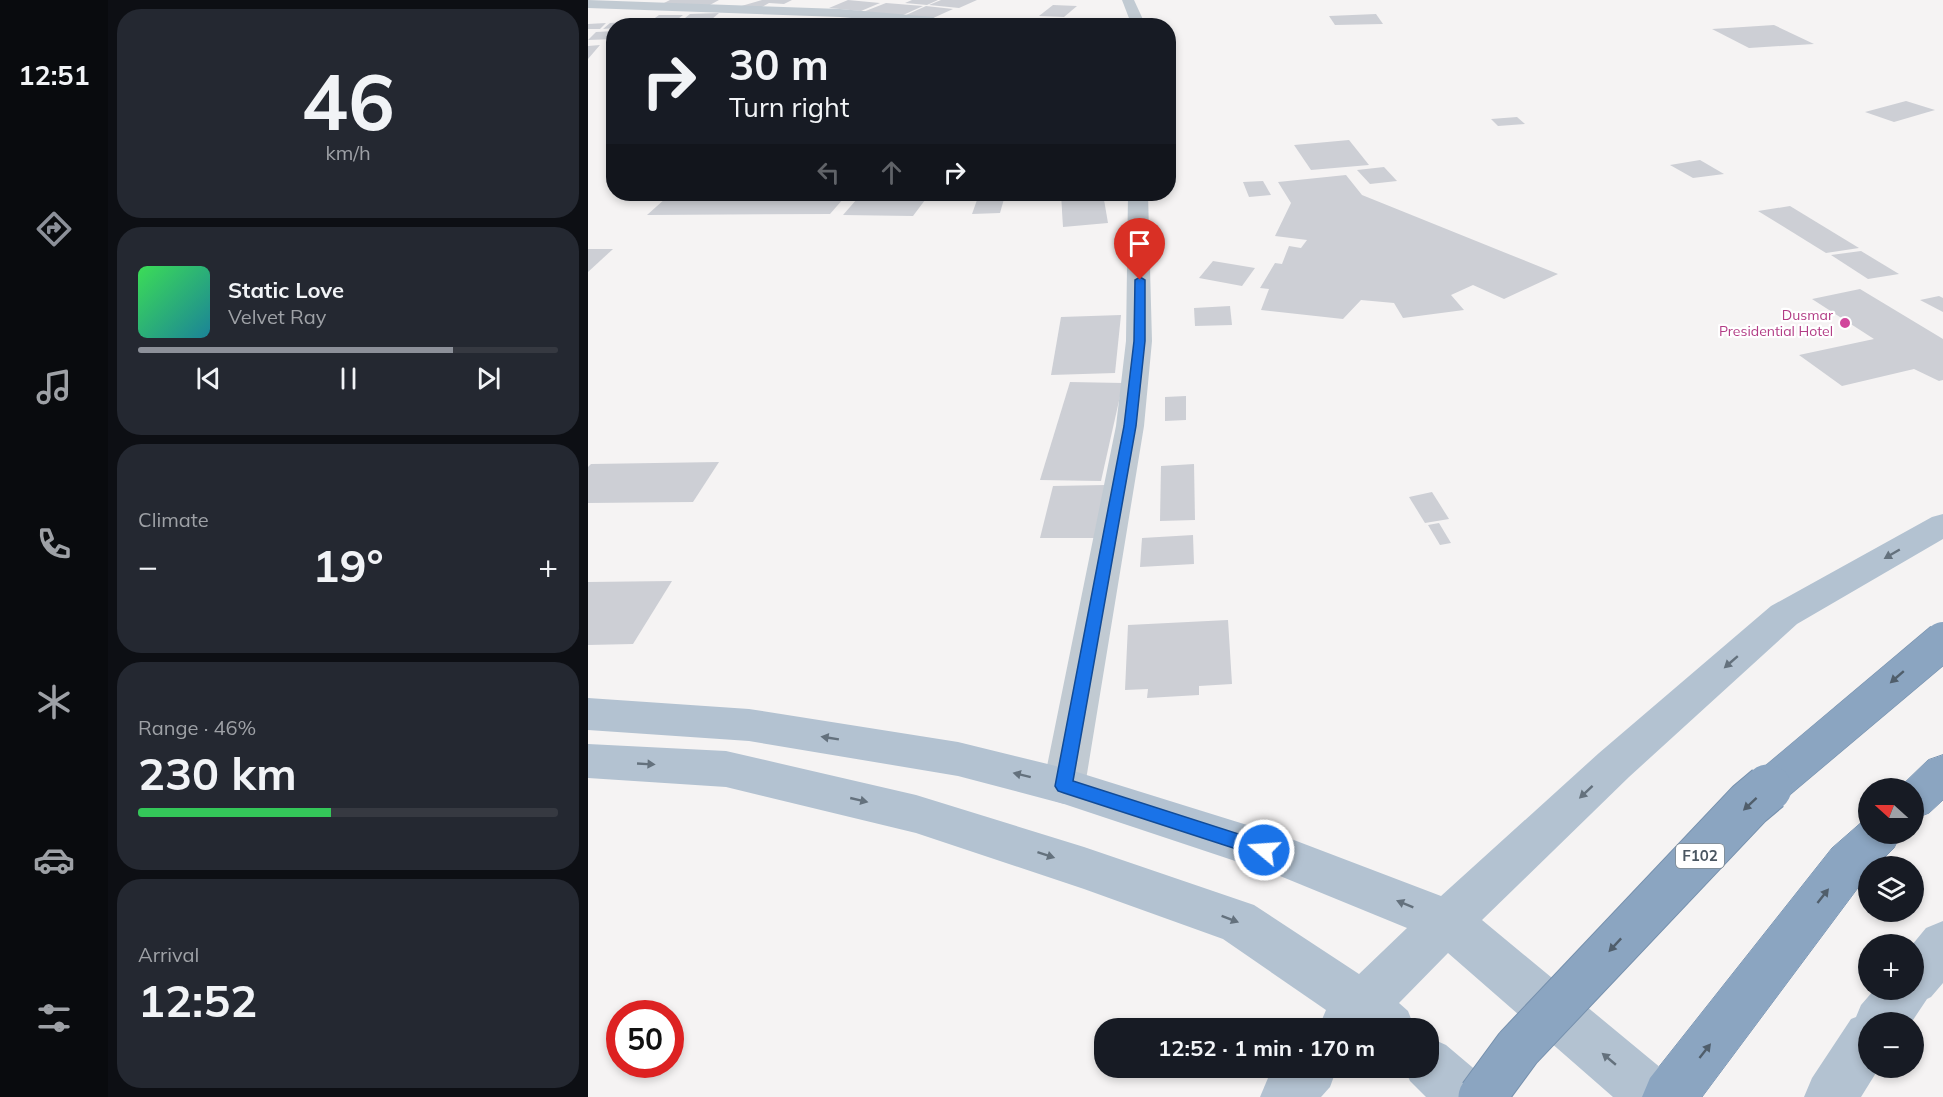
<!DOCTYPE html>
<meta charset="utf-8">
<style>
:root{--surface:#171b24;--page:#242831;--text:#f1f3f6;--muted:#9ea1a6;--line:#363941;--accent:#8c9099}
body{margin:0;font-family:Mulish,sans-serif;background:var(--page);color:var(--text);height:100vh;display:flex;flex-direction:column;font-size:22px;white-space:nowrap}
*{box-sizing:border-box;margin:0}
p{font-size:20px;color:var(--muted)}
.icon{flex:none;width:33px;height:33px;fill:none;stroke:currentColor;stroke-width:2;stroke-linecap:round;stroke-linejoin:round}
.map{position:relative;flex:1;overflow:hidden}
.panel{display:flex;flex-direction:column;gap:9px;padding:9px;background:#0d0f14;width:480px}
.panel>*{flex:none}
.banner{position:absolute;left:18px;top:18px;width:570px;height:183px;border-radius:24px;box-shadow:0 3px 9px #0003;background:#171b24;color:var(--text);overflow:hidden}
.needle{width:39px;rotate:291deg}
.fabs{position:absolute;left:1270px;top:778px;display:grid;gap:12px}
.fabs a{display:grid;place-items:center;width:66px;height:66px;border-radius:50%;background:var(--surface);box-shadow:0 3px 9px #0003;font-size:30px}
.speed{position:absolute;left:18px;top:1000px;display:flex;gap:12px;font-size:30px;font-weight:700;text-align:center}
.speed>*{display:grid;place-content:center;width:78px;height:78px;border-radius:50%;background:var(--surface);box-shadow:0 3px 9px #0003;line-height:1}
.speed .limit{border:9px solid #d22;background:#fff;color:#111}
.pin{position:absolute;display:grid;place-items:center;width:51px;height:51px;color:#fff;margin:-62px -26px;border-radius:50% 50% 50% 0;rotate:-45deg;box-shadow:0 0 6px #0007}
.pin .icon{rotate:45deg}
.me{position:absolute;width:66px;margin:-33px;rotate:288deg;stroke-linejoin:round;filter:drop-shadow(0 0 4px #0008)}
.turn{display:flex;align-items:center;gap:21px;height:126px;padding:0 24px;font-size:27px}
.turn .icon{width:78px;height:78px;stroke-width:2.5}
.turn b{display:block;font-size:42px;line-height:51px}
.lanes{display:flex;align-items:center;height:57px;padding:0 24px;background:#0003;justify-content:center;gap:30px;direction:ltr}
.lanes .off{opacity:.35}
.big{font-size:45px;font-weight:700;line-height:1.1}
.panel .tile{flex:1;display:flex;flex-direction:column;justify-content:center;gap:9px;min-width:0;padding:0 21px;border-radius:24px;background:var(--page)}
.panel .dial{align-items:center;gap:0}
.dial b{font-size:78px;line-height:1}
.song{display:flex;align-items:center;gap:18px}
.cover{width:72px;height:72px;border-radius:9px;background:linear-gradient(135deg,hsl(130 70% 55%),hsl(190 70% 35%))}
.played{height:6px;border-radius:3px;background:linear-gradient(90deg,var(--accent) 75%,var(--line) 75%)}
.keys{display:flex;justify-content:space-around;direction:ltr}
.heat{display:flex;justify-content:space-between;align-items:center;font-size:33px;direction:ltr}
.charge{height:9px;border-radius:4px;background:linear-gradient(90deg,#34c759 46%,var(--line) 0)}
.trip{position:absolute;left:506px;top:1018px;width:345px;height:60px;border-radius:24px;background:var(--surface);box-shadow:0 3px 9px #0003;font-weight:700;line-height:60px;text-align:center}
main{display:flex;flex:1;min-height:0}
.tabs{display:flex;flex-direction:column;width:108px;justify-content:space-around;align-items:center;background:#090b0e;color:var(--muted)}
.tabs .icon{width:42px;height:42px}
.tabs .current{color:var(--accent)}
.tabs b{font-size:27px;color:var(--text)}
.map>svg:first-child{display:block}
</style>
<main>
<nav class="tabs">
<b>12:51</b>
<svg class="icon current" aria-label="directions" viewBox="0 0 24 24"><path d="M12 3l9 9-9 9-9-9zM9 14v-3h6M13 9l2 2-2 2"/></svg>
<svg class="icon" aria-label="music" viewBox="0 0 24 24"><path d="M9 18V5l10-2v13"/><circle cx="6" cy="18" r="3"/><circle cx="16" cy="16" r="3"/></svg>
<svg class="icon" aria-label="phone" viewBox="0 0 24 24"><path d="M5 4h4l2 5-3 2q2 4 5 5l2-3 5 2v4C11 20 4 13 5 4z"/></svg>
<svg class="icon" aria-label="climate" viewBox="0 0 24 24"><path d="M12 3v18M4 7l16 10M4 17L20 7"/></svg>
<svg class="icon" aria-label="car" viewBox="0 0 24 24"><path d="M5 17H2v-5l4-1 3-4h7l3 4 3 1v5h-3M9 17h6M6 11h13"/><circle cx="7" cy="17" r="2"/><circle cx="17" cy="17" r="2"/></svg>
<svg class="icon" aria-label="filters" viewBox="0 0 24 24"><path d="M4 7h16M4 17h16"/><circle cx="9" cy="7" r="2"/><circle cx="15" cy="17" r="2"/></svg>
</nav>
<section class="panel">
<div class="tile dial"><b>46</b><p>km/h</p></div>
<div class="tile">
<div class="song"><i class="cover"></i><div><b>Static Love</b><p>Velvet Ray</p></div></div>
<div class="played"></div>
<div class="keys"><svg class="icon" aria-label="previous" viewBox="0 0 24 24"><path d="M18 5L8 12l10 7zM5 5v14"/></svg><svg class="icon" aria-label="pause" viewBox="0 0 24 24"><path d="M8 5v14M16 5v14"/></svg><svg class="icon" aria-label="next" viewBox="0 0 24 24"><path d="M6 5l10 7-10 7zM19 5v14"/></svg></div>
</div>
<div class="tile"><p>Climate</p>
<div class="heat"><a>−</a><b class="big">19°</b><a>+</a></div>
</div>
<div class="tile"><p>Range · 46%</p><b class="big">230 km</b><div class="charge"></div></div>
<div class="tile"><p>Arrival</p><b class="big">12:52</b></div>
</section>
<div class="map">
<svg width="1355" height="1097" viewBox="0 0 1355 1097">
<rect width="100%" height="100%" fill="#f5f3f3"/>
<g fill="#cdcfd5">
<path d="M82,0H131L120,6L72,5Z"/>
<path d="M174,0H204L196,4L181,3L172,8L150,7Z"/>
<path d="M260,0L292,3L273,11L241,8Z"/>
<path d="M324,0H350L339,5L317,3Z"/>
<path d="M353,0H389L371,8L341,5Z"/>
<path d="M298,3L335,6L313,16L275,12Z"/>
<path d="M465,5L489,6L476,17L451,16Z"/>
<path d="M338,6L365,9L343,19L316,16Z"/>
<path d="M131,13L116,26H87L102,14Z"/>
<path d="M788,14L795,24L747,25L741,16Z"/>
<path d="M71,15H95L81,26H56Z"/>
<path d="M162,18L152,26H124L134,19Z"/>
<path d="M267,18H276L264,26H237L243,21L266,22L261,21Z"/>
<path d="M53,21L49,26H26V28L15,29L22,23Z"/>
<path d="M165,21H193L186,26H158Z"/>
<path d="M370,22L399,23L396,26H366Z"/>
<path d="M18,23L12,29H0V24Z"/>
<path d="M1186,25L1226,44L1161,48L1124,29Z"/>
<path d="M26,31V39L0,40L8,32Z"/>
<path d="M12,45L0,59V46Z"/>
<path d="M1318,101L1347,110L1306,122L1277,112Z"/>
<path d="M929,117L937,124L910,126L903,119Z"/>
<path d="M761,140L781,165L723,170L706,145Z"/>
<path d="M1112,160L1136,174L1105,178L1082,165Z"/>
<path d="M796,167L809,181L782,184L769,170Z"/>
<path d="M758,175L774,195L970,274L916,299L885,285L863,295L876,310L815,318L806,303L773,300L755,319L673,310L681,289L672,288L687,263L694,264L701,246L713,248L719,240L687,236L703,203L690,182Z"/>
<path d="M675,181L683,195L661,197L655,182Z"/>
<path d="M473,194H515L520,223L475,227Z"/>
<path d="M78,198H256L242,214L59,215Z"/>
<path d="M269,199L337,200L325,216L255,215Z"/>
<path d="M416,199L412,213L384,214L389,200Z"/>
<path d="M1202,206L1271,248L1238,253L1170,211Z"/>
<path d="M0,249H25L0,272Z"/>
<path d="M1273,251L1311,274L1280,279L1243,255Z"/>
<path d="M625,261L667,268L654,286L611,278Z"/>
<path d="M1272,289L1355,339V380L1351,381L1326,369L1254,386L1211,355L1286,339L1224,299Z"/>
<path d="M1351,296L1355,298V312L1332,300Z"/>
<path d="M642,306L644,325L607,326L606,308Z"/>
<path d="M533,315L527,373L463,375L473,317Z"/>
<path d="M482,382L535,383L513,481L452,480Z"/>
<path d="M598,396V420L577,421V397Z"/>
<path d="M131,462L105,502L0,503V467L3,464Z"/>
<path d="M606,464L607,520L572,521L573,466Z"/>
<path d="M517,485L507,538H452L465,486Z"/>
<path d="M844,492L861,519L837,523L821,497Z"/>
<path d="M851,523L863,543L852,545L840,525Z"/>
<path d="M605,535L606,564L552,567L554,538Z"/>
<path d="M84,581L45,644L0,645V582Z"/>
<path d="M640,620L644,684L611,686V695L559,698L560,689L537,690L540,625Z"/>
</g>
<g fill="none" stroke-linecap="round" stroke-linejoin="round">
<defs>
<g id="highway">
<path d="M1355,755V800L1341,813L1326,819V789H1310L1340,760Z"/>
<path d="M1281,818V834H1313L1306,848L1287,867H1281V873L1114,1097H1054L1062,1078L1244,848L1276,820Z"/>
</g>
</defs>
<use href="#highway" stroke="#7690ad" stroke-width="1"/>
<g fill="#c1cad2" fill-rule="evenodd">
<path d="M0,0L252,9L345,17L352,21L345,25L252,17L0,8Z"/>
<path d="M534,0H546L558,26H544Z"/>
<path d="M540,194H560L564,341L556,426L497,786L491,799L476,804L461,799L455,786L528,426L538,341Z"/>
</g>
<g fill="#b3c2d1" fill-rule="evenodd">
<path d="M1355,514V539L1209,624L1041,777L894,920L1085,1078L1093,1097H1025L860,953L811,1003L820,1011L827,1029H730L738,1010L635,939L496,889L328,833L138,787L0,778V744L138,751L328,795L496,847L666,905L771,974L819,928L692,876L476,804L370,776L161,741L0,730V698L161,709L370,742L476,768L698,837L853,896L1011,753L1183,606L1344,517Z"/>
<path d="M1355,921V983L1343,997L1339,999L1323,1023H1281V1068H1291L1273,1097H1216L1224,1078L1263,1019L1268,1017L1273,1005L1286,990H1326V945H1324L1338,928Z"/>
<path d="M840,1037L858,1045L897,1078L905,1097H838L822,1081L816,1068H840Z"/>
<path d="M689,1068H749L742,1087L733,1097H672L680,1078Z"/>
</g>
<use href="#highway" fill="#8ba5c1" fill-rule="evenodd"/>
<defs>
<path id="highway-bridge-far1" d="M1178,790L1355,641"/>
<path id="highway-bridge" d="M894,1097L930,1048L1161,804L1180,788"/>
</defs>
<use href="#highway-bridge-far1" stroke="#7690ad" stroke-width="39" stroke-linecap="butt"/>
<use href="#highway-bridge" stroke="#7690ad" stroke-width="49" stroke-linecap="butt"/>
<use href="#highway-bridge-far1" stroke="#8ba5c1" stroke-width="38"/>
<use href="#highway-bridge" stroke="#8ba5c1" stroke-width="47"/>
</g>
<defs><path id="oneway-solid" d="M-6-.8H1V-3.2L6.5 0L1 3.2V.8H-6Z" transform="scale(1.5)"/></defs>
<g fill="#64717d">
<use href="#oneway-solid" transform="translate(1304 554) rotate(150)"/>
<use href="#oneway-solid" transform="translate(1143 662) rotate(139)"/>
<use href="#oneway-solid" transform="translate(242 738) rotate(-171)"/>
<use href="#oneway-solid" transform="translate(58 764) rotate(3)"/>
<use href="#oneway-solid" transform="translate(434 775) rotate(-166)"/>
<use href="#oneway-solid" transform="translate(998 792) rotate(137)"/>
<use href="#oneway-solid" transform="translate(271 800) rotate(13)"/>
<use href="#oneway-solid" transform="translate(458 855) rotate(18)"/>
<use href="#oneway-solid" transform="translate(817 904) rotate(-158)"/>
<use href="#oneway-solid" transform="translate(642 919) rotate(21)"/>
<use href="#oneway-solid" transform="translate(1021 1059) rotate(-140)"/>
</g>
<g fill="#505e6b">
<use href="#oneway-solid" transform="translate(1309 677) rotate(139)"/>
<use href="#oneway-solid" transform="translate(1162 804) rotate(137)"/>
<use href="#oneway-solid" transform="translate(1235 896) rotate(-52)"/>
<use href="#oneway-solid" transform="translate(1027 945) rotate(133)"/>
<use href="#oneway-solid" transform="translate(1117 1051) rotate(-52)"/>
</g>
<path fill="#1a73e8" stroke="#114b97" stroke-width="1.5" d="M552,277L557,280V341L548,426L485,781L682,844L685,850L682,856L676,858L476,793L470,791L467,786L536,426L546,341L547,280Z"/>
<circle fill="#d1479c" stroke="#fff" stroke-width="2" cx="1257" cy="323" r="6"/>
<g text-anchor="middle" stroke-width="4.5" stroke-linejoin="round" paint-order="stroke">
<g font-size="14" fill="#b23c85" stroke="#fff" text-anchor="end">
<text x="1245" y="320">Dusmar<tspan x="1245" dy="16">Presidential Hotel</tspan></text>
</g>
<rect fill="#fff" stroke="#808990" stroke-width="1.5" x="1088" y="844" width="48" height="24" rx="4.5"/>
<g font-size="15" font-weight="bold" fill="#4a5661">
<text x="1112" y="861">F102</text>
</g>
</g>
</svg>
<div class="fabs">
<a><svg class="needle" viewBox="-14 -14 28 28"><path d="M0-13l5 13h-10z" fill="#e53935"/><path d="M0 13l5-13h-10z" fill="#9ea1a6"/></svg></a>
<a><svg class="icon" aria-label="layers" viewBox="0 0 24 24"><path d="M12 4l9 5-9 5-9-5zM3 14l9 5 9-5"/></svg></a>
<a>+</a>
<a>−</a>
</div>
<div class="speed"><div class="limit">50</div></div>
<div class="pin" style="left:552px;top:280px;background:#d93025"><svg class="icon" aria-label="arrive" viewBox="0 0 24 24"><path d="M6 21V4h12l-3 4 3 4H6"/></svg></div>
<svg class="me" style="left:676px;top:850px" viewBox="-20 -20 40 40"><circle r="17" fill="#1a73e8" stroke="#fff" stroke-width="3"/><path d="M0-11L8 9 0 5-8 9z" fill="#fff"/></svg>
<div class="trip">12:52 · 1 min · 170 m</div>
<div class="banner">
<div class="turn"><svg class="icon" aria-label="right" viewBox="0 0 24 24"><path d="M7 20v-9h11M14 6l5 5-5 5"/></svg><div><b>30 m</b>Turn right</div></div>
<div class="lanes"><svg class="icon off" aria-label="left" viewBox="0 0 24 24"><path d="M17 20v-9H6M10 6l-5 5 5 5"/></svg><svg class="icon off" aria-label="ahead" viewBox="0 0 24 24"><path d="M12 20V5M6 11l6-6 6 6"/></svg><svg class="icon" aria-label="right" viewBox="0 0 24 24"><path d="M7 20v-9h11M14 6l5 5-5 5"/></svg></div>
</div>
</div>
</main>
